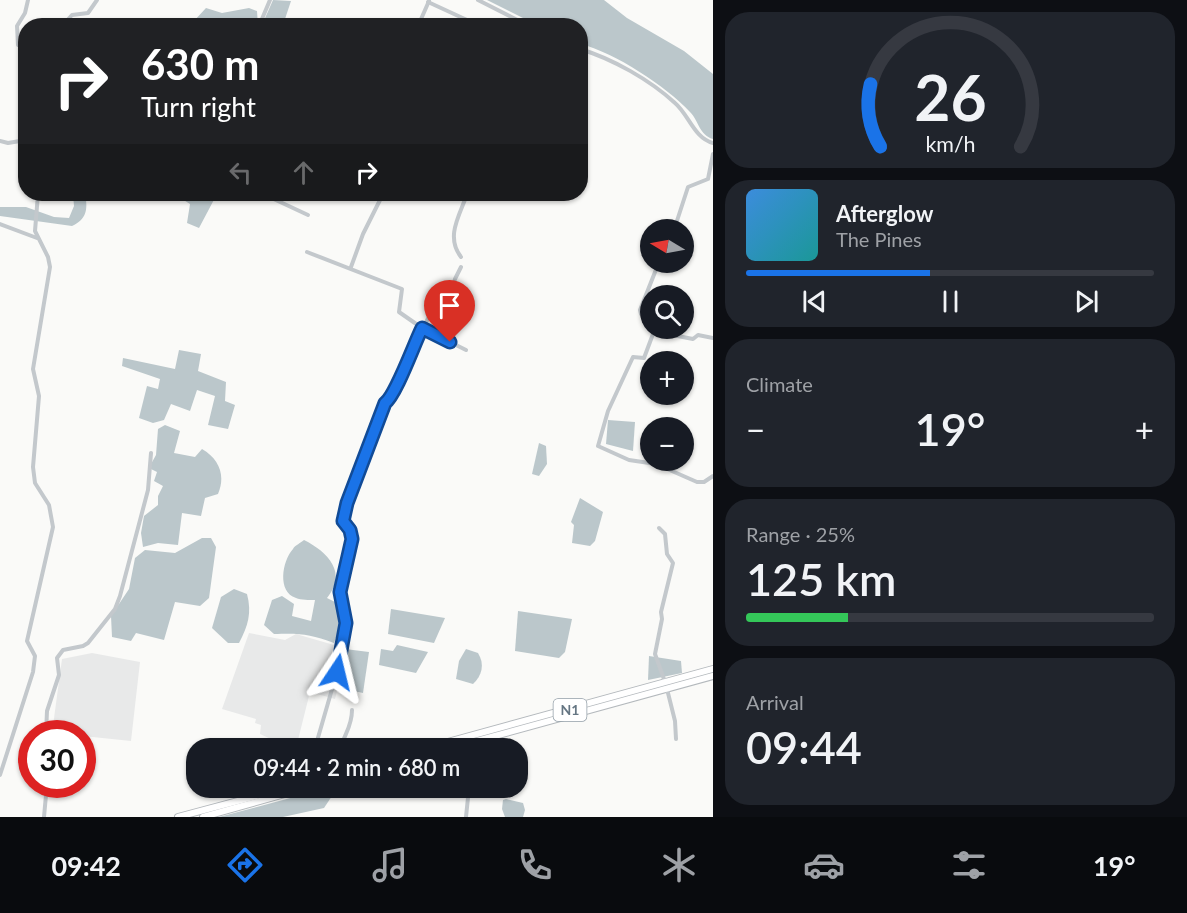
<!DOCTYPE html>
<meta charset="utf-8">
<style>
:root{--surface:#171b24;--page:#20242c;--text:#f1f3f6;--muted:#9ea1a6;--line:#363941;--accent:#1a73e8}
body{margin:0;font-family:Lato,sans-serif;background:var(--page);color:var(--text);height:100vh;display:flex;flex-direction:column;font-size:22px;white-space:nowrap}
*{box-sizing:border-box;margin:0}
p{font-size:20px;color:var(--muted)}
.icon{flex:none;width:33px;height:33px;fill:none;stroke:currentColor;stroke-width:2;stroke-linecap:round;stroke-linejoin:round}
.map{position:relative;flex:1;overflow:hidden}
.sheet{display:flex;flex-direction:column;gap:12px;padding:12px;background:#0d0f14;width:474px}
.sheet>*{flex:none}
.top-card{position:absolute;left:18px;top:18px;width:570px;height:183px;border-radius:24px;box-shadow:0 2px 4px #0004;background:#202124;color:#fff;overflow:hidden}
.needle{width:39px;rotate:280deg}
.fabs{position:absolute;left:640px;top:219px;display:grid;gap:12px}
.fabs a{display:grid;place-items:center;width:54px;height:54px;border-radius:50%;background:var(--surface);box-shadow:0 2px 4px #0004;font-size:30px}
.speed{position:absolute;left:18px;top:720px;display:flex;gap:12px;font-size:30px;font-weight:700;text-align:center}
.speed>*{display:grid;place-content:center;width:78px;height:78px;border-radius:50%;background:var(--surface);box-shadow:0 2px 4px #0004;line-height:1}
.speed .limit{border:9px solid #d22;background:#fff;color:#111}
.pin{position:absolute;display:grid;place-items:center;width:51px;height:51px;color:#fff;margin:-62px -26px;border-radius:50% 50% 50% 0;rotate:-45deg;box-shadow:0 0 6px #0007}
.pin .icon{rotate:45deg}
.me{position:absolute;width:66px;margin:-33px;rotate:10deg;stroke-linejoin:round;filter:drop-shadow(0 0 4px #0008)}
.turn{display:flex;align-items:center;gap:21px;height:126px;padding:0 24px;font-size:27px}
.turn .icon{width:78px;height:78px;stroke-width:2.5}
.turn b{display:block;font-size:42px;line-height:51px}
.lanes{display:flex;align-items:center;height:57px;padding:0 24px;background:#0003;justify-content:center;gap:30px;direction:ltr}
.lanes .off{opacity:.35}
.big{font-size:45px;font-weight:600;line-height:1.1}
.sheet .tile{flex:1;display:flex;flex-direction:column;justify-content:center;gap:9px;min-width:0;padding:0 21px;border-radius:24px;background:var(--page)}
.sheet .dial{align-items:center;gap:0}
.dial svg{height:156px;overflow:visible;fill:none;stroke:var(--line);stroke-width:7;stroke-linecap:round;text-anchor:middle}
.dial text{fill:var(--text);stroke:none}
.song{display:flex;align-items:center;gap:18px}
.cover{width:72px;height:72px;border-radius:9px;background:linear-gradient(135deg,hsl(210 70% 55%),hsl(180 70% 35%))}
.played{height:6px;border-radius:3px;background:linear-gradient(90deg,var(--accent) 45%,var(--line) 45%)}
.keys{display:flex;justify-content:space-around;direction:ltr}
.heat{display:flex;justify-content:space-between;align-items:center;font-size:33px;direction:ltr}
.charge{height:9px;border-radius:4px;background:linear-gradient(90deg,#34c759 25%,var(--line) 0)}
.trip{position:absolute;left:186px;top:738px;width:342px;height:60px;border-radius:24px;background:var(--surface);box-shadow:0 2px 4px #0004;font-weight:600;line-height:60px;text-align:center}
.dock{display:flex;height:96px;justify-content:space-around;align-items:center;background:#090b0e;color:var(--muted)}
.dock .icon{width:42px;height:42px}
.dock .active{color:var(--accent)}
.dock b{font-size:27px;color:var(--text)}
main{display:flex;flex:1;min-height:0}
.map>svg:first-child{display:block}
</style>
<main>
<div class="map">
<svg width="713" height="817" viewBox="0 0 713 817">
<rect width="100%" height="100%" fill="#fafaf8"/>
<g fill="#e8e9e9">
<path d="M249,633L285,640L296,634L334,645L331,660L344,663L335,699L310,692L296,748H272L273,740L260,734L261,725L255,723L256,719L222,709Z"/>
<path d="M92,653L140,662L131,741L83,736L82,734L52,733L62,659Z"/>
</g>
<g fill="#bbc7cb">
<path d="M273,0L291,1L283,25H262Z"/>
<path d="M487,0H604L627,18L684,51L713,74V139C699,135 699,121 690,112C666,86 615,53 581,44L580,26L537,25Z"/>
<path d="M206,8L222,13L249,8L257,11L258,26H177L180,22H193Z"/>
<path d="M73,194H85C88,209 87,219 72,226L0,216V207H26L54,217L69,218L74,206Z"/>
<path d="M183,194H217L199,228L187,223L190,204L182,199Z"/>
<path d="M179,350L201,354L198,371L226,382L225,401L235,405L228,429L208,425L215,396L197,390L190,411L171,404L164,420L153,423L139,418L147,386L158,389L160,379L122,366L123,358L175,369Z"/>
<path d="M608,420L635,422L633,451L606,444Z"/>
<path d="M165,425L180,431L174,453L195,457L202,449C219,459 226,475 218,494L205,498L201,516L182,513L178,545L158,543L143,547L141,533L144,516L158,505V496L163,486L154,481L157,472L151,469V464L156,455L158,429Z"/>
<path d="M539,443L546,446L547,464L539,476L532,474Z"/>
<path d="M580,498L603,512L595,541L590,546L572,543L574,525L571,522Z"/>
<path d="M202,538H211L216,547L209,598L200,606L175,602L164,640L136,633L131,641L112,637L111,616L129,589L135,558L145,550L175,553Z"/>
<path d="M304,540C328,552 348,573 327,598L337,603L343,617L334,643C310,634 300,633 274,634L264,625L272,600L282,596L294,604L292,616L311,621L315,600C309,600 301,600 296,598C277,592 282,561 293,549C295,545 301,543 304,540Z"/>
<path d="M234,589L247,594C252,613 248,626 239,643H228L212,628L221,597Z"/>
<path d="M391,609L445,618L434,643L388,634Z"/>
<path d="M518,611L572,619L565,652L559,658L515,651Z"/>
<path d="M397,645L428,652L416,673L379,665L381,649L393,651Z"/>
<path d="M345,649L369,652L363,693L340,688Z"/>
<path d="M466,649L478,653C485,664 482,676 473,684L456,679L459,661Z"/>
<path d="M649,656L681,661L682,673L648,680Z"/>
<path d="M324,789H330L332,796L324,808L283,817H219Z"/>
<path d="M506,799L523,803L525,810L523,817H505L502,809L503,800Z"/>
</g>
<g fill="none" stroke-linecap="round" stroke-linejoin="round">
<defs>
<g id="trunk">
<path d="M426,748L713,669"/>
<path d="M451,748L713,676"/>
<path d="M178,817L286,788"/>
<path d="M203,817L306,788"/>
</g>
</defs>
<use href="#trunk" stroke="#b4b9bd" stroke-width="8"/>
<g stroke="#c3c8cc" stroke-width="4">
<path d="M478,0L529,26"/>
<path d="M428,2L480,26"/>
<path d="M62,26L72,15L88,13L97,0"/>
<path d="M259,26L270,0"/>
<path d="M418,26L429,1"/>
<path d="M26,47L18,45L17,26L25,13L28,0"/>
<path d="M580,49C613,59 650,80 675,103C689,115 694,138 713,143"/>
<path d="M0,141L8,143L26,140"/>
<path d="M263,194L308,215"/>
<path d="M0,224L37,238"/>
<path d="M674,230L688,187L708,179L713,154"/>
<path d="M307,252L402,289L399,312L422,328L466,350"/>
<path d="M461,257C445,236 460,215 467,194"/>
<path d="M351,267L363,234L383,194"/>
<path d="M651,317L641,314L640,310L659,262"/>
<path d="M433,334L446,312"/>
<path d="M713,338L698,335L693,339L657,332L653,334L644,358L633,357L608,411L598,446L629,460L656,464L697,482H704L713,476"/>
<path d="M659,528L665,534L667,554L673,563L661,612L662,619L655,654L665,682"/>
<path d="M667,689L675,721L676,739"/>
<path d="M46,734L47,711L59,675L57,658L63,650L83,646L88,643L115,609L120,596L148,490L151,453"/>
<path d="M274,748L275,746"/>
<path d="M315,748L337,672L346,623L340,592L352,539L350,530L343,521L347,503L385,403L394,394L403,366L433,309L447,311L455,279L461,267"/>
<path d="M341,748C344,734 352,727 352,710"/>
<path d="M0,775L33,672L35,656L27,641L53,527L49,505L35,483L33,467L39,396L33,369L50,267L48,257L35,231L38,194"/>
<path d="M44,817L47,784"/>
<path d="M466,817L469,788"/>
</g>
<use href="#trunk" stroke="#fff" stroke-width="6"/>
</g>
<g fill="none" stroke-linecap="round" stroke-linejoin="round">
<defs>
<path id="route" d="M337,672L346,623L340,592L352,539L350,530L343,521L347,503L385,403C396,395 414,344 422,328L450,342"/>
</defs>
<use href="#route" stroke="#114b97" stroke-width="15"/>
<use href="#route" stroke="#1a73e8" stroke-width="10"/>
</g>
<g text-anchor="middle" stroke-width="6" stroke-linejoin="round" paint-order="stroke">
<rect fill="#fff" stroke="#939fa8" stroke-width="1.5" x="553.5" y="699" width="33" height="22" rx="4.5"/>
<g font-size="14" font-weight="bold" fill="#657683">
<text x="570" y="715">N1</text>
</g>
</g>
</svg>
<div class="fabs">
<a><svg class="needle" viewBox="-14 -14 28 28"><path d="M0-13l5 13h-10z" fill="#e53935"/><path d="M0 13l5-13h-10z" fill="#9ea1a6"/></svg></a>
<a><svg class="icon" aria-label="search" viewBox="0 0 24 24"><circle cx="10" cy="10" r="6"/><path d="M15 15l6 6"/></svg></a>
<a>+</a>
<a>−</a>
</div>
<div class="speed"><div class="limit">30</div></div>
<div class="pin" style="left:450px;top:342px;background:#d93025"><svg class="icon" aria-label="arrive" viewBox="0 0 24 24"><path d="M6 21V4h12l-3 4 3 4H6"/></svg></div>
<svg class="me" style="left:337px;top:672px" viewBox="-20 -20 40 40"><path d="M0-17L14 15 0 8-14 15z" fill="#1a73e8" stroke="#fff" stroke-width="4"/></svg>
<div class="trip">09:44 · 2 min · 680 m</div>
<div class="top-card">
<div class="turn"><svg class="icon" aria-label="right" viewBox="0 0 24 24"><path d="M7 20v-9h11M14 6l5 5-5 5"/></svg><div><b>630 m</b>Turn right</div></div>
<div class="lanes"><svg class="icon off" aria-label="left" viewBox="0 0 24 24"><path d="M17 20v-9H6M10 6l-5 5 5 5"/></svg><svg class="icon off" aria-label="ahead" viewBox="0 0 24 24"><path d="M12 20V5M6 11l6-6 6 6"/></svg><svg class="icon" aria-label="right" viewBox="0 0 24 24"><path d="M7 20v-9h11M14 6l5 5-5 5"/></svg></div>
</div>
</div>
<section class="sheet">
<div class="tile dial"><svg viewBox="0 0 100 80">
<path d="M14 69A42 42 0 1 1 86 69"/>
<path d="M14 69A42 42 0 0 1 9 37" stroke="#1a73e8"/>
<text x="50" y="56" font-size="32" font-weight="700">26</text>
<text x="50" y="72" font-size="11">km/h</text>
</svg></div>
<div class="tile">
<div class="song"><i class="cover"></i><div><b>Afterglow</b><p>The Pines</p></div></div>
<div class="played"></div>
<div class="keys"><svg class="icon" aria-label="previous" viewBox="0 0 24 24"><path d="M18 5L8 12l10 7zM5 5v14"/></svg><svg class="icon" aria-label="pause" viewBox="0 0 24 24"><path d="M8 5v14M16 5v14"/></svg><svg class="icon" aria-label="next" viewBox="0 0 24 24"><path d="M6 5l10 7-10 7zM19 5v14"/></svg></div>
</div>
<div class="tile"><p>Climate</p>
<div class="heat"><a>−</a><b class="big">19°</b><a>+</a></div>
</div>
<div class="tile"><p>Range · 25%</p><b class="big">125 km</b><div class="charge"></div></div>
<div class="tile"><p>Arrival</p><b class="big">09:44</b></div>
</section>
</main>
<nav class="dock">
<b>09:42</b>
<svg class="icon active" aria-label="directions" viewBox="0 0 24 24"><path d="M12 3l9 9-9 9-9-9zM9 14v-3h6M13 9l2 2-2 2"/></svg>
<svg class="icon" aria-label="music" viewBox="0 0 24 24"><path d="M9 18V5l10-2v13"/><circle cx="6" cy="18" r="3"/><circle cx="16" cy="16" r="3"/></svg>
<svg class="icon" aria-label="phone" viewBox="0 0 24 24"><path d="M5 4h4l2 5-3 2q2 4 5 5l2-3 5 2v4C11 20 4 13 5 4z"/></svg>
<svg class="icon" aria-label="climate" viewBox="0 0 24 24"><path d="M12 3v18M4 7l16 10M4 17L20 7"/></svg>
<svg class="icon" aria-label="car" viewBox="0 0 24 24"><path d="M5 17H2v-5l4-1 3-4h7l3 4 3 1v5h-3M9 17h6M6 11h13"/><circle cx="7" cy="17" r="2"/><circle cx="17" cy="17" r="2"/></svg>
<svg class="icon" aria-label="filters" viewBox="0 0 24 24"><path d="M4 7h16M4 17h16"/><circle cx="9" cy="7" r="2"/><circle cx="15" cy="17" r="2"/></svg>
<b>19°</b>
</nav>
